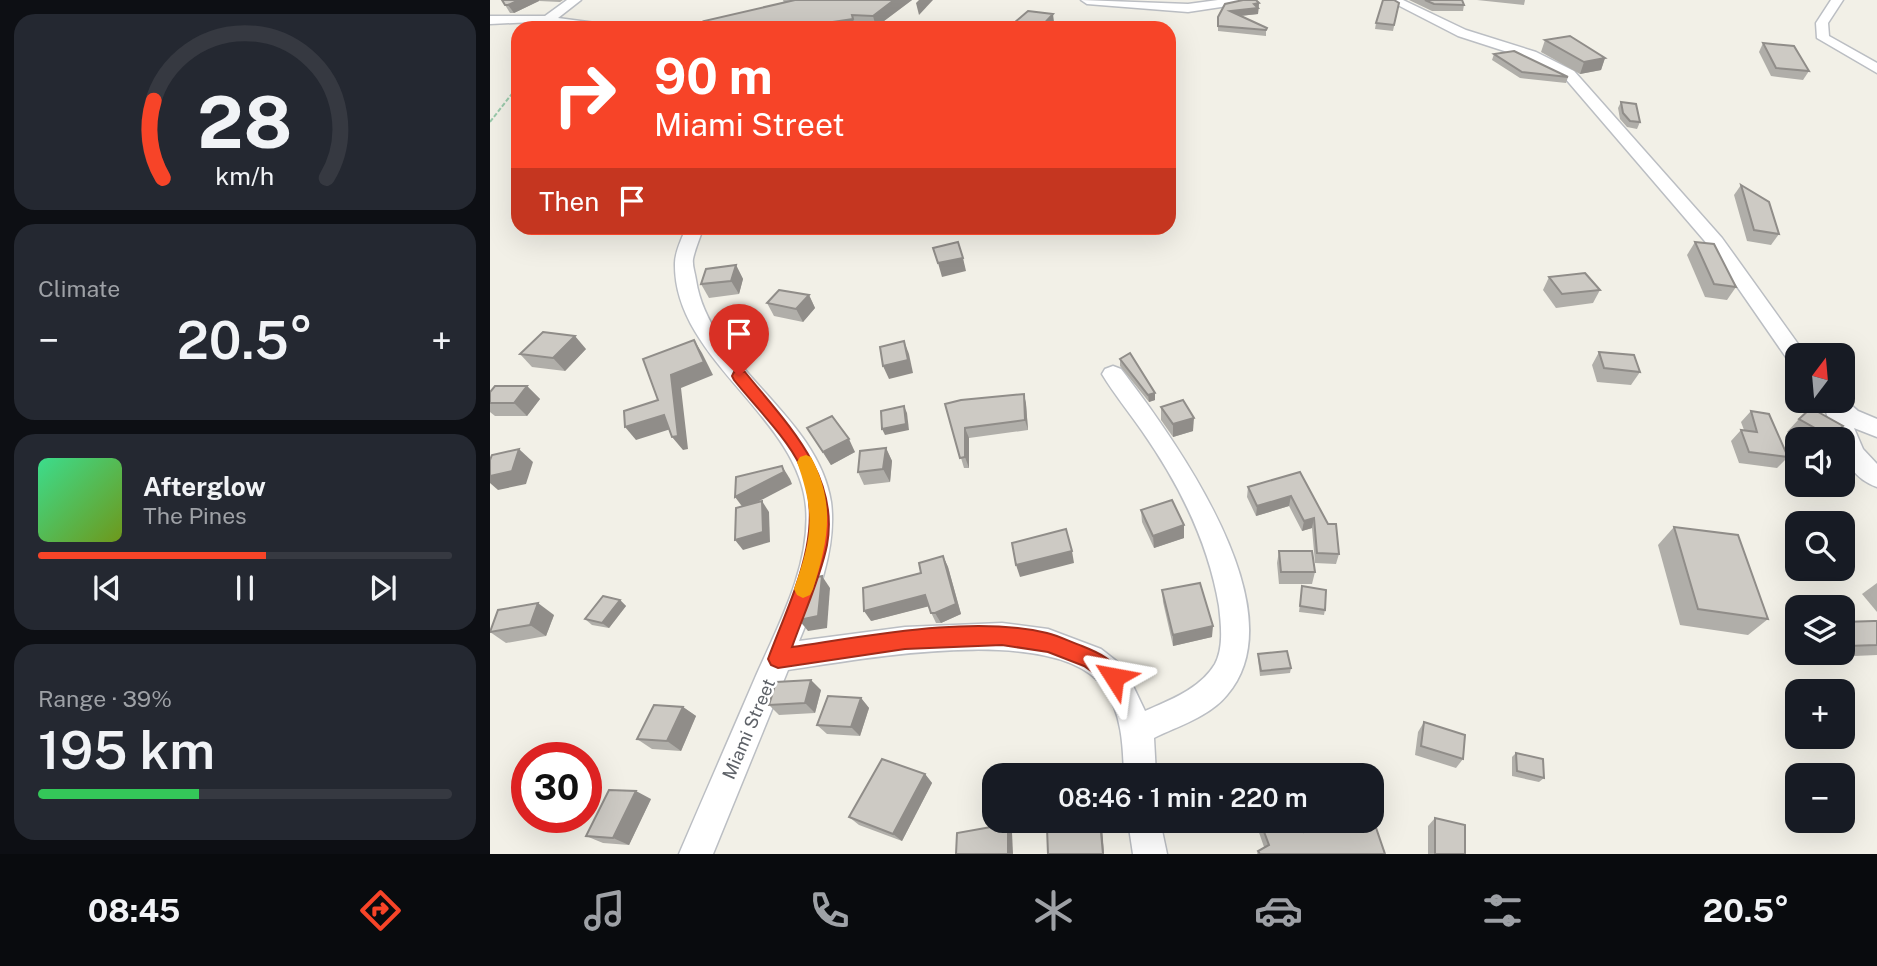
<!DOCTYPE html>
<meta charset="utf-8">
<style>
:root{--surface:#171b24;--page:#242831;--text:#f1f3f6;--muted:#9ea1a6;--line:#363941;--accent:#f74428}
body{margin:0;font-family:"Public Sans",sans-serif;background:var(--page);color:var(--text);height:100vh;display:flex;flex-direction:column;font-size:26px;white-space:nowrap}
*{box-sizing:border-box;margin:0}
p{font-size:23px;color:var(--muted)}
.icon{flex:none;width:38px;height:38px;fill:none;stroke:currentColor;stroke-width:2;stroke-linecap:round;stroke-linejoin:round}
.map{position:relative;flex:1;overflow:hidden}
.panel{display:flex;flex-direction:column;gap:14px;padding:14px;background:#0d0f14;width:490px}
.panel>*{flex:none}
.banner{position:absolute;left:21px;top:21px;width:665px;height:214px;border-radius:21px;box-shadow:0 7px 28px #0002;background:#f74428;color:#fff;overflow:hidden}
.needle{width:46px;rotate:16deg}
.buttons{position:absolute;left:1295px;top:343px;display:grid;gap:14px}
.buttons a{display:grid;place-items:center;width:70px;height:70px;border-radius:14px;background:var(--surface);box-shadow:0 7px 28px #0002;font-size:35px}
.speed{position:absolute;left:21px;top:742px;display:flex;gap:14px;font-size:35px;font-weight:700;text-align:center}
.speed>*{display:grid;place-content:center;width:91px;height:91px;border-radius:50%;background:var(--surface);box-shadow:0 7px 28px #0002;line-height:1}
.speed .limit{border:10px solid #d22;background:#fff;color:#111}
.pin{position:absolute;display:grid;place-items:center;width:60px;height:60px;color:#fff;margin:-72px -30px;border-radius:50% 50% 50% 0;rotate:-45deg;box-shadow:0 0 7px #0007}
.pin .icon{rotate:45deg}
.me{position:absolute;width:77px;margin:-38px;rotate:304deg;stroke-linejoin:round;filter:drop-shadow(0 0 5px #0008)}
.turn{display:flex;align-items:center;gap:24px;height:147px;padding:0 28px;font-size:32px}
.turn .icon{width:91px;height:91px;stroke-width:2.5}
.turn b{display:block;font-size:49px;line-height:60px}
.then{display:flex;align-items:center;height:66px;padding:0 28px;background:#0003;gap:14px;font-size:26px}
.big{font-size:52px;font-weight:600;line-height:1.1}
.panel .widget{flex:1;display:flex;flex-direction:column;justify-content:center;gap:10px;min-width:0;padding:0 24px;border-radius:21px;background:var(--page)}
.panel .dial{align-items:center;gap:0}
.dial svg{height:182px;overflow:visible;fill:none;stroke:var(--line);stroke-width:7;stroke-linecap:round;text-anchor:middle}
.dial text{fill:var(--text);stroke:none}
.song{display:flex;align-items:center;gap:21px}
.cover{width:84px;height:84px;border-radius:10px;background:linear-gradient(135deg,hsl(150 70% 55%),hsl(80 70% 35%))}
.played{height:7px;border-radius:4px;background:linear-gradient(90deg,var(--accent) 55%,var(--line) 55%)}
.keys{display:flex;justify-content:space-around;direction:ltr}
.heat{display:flex;justify-content:space-between;align-items:center;font-size:38px;direction:ltr}
.charge{height:10px;border-radius:5px;background:linear-gradient(90deg,#34c759 39%,var(--line) 0)}
.trip{position:absolute;left:492px;top:763px;width:402px;height:70px;border-radius:21px;background:var(--surface);box-shadow:0 7px 28px #0002;font-weight:600;line-height:70px;text-align:center}
.tab-bar{display:flex;height:112px;justify-content:space-around;align-items:center;background:#090b0e;color:var(--muted)}
.tab-bar .icon{width:49px;height:49px}
.tab-bar .active{color:var(--accent)}
.tab-bar b{font-size:32px;color:var(--text)}
main{display:flex;flex:1;min-height:0}
.map>svg:first-child{display:block}
</style>
<main>
<section class="panel">
<div class="widget dial"><svg viewBox="0 0 100 80">
<path d="M14 69A42 42 0 1 1 86 69"/>
<path d="M14 69A42 42 0 0 1 10 35" stroke="#f74428"/>
<text x="50" y="56" font-size="32" font-weight="700">28</text>
<text x="50" y="72" font-size="11">km/h</text>
</svg></div>
<div class="widget"><p>Climate</p>
<div class="heat"><a>−</a><b class="big">20.5°</b><a>+</a></div>
</div>
<div class="widget">
<div class="song"><i class="cover"></i><div><b>Afterglow</b><p>The Pines</p></div></div>
<div class="played"></div>
<div class="keys"><svg class="icon" aria-label="previous" viewBox="0 0 24 24"><path d="M18 5L8 12l10 7zM5 5v14"/></svg><svg class="icon" aria-label="pause" viewBox="0 0 24 24"><path d="M8 5v14M16 5v14"/></svg><svg class="icon" aria-label="next" viewBox="0 0 24 24"><path d="M6 5l10 7-10 7zM19 5v14"/></svg></div>
</div>
<div class="widget"><p>Range · 39%</p><b class="big">195 km</b><div class="charge"></div></div>
</section>
<div class="map">
<svg width="1387" height="854" viewBox="0 0 1387 854">
<rect width="100%" height="100%" fill="#f2f0e7"/>
<g fill="none" stroke-linecap="round" stroke-linejoin="round">
<defs>
<g id="street">
<path d="M77,0H91L68,18L113,24L119,28H87L44,22L0,24V16H55Z"/>
<path d="M591,0L698,4L728,0H757L751,4L698,12L597,4Z"/>
<path d="M898,0H913L976,30L1046,52L1084,71L1232,238L1316,355H1307V365L1300,363L1219,246L1074,77L1036,58L968,36Z"/>
<path d="M1341,0H1353L1338,23L1339,36L1387,63V73L1327,38L1326,23Z"/>
<path d="M196,228H213C210,238 205,249 203,259C202,265 205,273 206,280C219,366 328,415 341,502C347,549 327,598 309,641L415,627L512,623L558,629L611,649L634,667L655,711C680,700 710,689 725,664C734,647 731,624 729,606C718,541 689,484 652,431C639,412 624,394 612,374L615,369L623,366L631,369C683,437 810,610 737,695C719,717 688,726 664,738L666,775H634C633,745 632,714 614,688C567,621 368,660 298,670L223,854H189C214,795 240,737 265,678C288,626 321,565 316,507C308,415 183,359 185,263C185,252 192,238 196,228Z"/>
<path d="M1353,398L1368,411L1387,419V437L1364,428L1373,449L1387,464V487C1365,479 1353,462 1353,439H1345L1333,403L1353,401Z"/>
<path d="M638,821H670L677,854H643Z"/>
</g>
</defs>
<use href="#street" stroke="#bbbec3" stroke-width="3"/>
<path stroke="#99c9aa" stroke-width="2" stroke-dasharray="4.5 2" stroke-linecap="butt" d="M0,122L28,86"/>
<use href="#street" fill="#fff" fill-rule="evenodd"/>
</g>
<g fill="#b0aea9">
<path d="M12,0H73L70,2L49,1L24,13H20Z"/>
<path d="M293,0H422L386,27L217,28L214,21L294,3Z"/>
<path d="M919,0H972L974,5L973,11H942Z"/>
<path d="M987,0H1035L1034,5Z"/>
<path d="M769,3L768,14L750,16L776,30V36L728,31V17Z"/>
<path d="M909,3L903,31L885,29L886,23Z"/>
<path d="M1055,40L1115,58L1111,70L1090,74L1051,52Z"/>
<path d="M1273,43L1319,71L1313,80L1281,76L1269,52Z"/>
<path d="M1004,54L1078,77L1076,83L1030,78L1002,60Z"/>
<path d="M1131,102L1150,122L1147,129L1137,127L1130,119L1128,108Z"/>
<path d="M1251,185L1289,234L1281,245L1257,241L1244,195Z"/>
<path d="M1205,242L1246,287L1237,300L1215,297L1197,255Z"/>
<path d="M246,265L253,279L249,294L219,298L211,284Z"/>
<path d="M1059,277L1110,290L1103,303L1066,308L1053,290Z"/>
<path d="M319,295L325,308L313,322L284,316L277,303Z"/>
<path d="M96,349L75,371L42,367L30,354Z"/>
<path d="M1109,352L1150,372L1141,385L1107,382L1102,365Z"/>
<path d="M630,359L665,393V400L659,402L630,366Z"/>
<path d="M37,386L50,399L37,416H5L0,412V392Z"/>
<path d="M534,394L536,404L538,430L479,438V468H474L455,404Z"/>
<path d="M671,407L703,431L683,437L671,420Z"/>
<path d="M1261,411L1298,457L1287,468L1249,463L1241,441L1251,430H1254L1251,422Z"/>
<path d="M1309,419L1353,426L1340,439H1310L1297,432Z"/>
<path d="M317,428L365,452L341,465Z"/>
<path d="M396,448L402,461L400,482L374,485L368,472Z"/>
<path d="M810,472L849,554L846,564L825,563L822,528L812,531L799,506L766,516L757,497L758,487Z"/>
<path d="M651,510L694,538L664,548L652,522Z"/>
<path d="M1184,527L1278,619L1258,635L1190,625L1168,545Z"/>
<path d="M789,551L825,572L822,584H789L787,563Z"/>
<path d="M453,556L458,567L471,614L451,623H446L438,606L381,621L431,573Z"/>
<path d="M1387,583V612L1372,594Z"/>
<path d="M812,586L835,610L834,615L809,612Z"/>
<path d="M672,590L722,637L683,646L673,602Z"/>
<path d="M130,600L136,606L119,628L102,625L95,619Z"/>
<path d="M64,615L56,636L16,643L0,632V630Z"/>
<path d="M1387,621V655L1341,657L1338,653H1353V622Z"/>
<path d="M768,654L801,668L800,673L770,676L768,659Z"/>
<path d="M331,690L325,713L289,715L279,705Z"/>
<path d="M371,698L379,708L370,736L337,734L327,725Z"/>
<path d="M193,707L206,716L191,751L162,749L147,739Z"/>
<path d="M934,722L973,759L966,768L925,755L928,732Z"/>
<path d="M1026,753L1054,778L1049,782L1022,776V757Z"/>
<path d="M435,774L442,783L412,841L369,825L359,817Z"/>
<path d="M161,799L139,845L113,843L96,836Z"/>
<path d="M945,818L975,854H938V826Z"/>
<path d="M765,821H810L814,832L895,854H767L768,851L774,847Z"/>
</g>
<g fill="#908d89">
<path d="M29,0H49V1L24,13L18,5Z"/>
<path d="M404,0H422L386,27L383,16Z"/>
<path d="M429,0H443L429,15L426,3Z"/>
<path d="M769,3L768,14L740,17V11Z"/>
<path d="M563,14L564,22L558,28H550Z"/>
<path d="M363,19L366,28H330L329,24Z"/>
<path d="M1115,58L1111,70L1090,74L1094,62Z"/>
<path d="M473,258L476,271L452,277L448,263Z"/>
<path d="M246,265L253,279L249,294L241,281Z"/>
<path d="M319,295L325,308L313,322L306,309Z"/>
<path d="M85,336L96,349L75,371L63,358Z"/>
<path d="M204,340L212,353L223,375L191,388L198,449L193,450L182,437L181,375Z"/>
<path d="M414,341L419,354L423,373L399,379L393,366Z"/>
<path d="M37,386L50,399L37,416L24,403Z"/>
<path d="M665,393V400L659,402L658,395Z"/>
<path d="M534,394L536,404L538,430L535,420Z"/>
<path d="M414,406L417,413L419,430L395,435L392,429Z"/>
<path d="M174,415L184,428L146,440L135,427Z"/>
<path d="M704,418L703,431L683,437V424Z"/>
<path d="M475,428L479,438V468L475,457Z"/>
<path d="M359,439L365,452L341,465L333,452Z"/>
<path d="M396,448L402,461L400,482L393,469Z"/>
<path d="M29,449L43,462L36,484L8,490L0,483V476Z"/>
<path d="M292,466L300,479L302,484L254,509L245,497Z"/>
<path d="M801,496L799,506L766,516L767,506Z"/>
<path d="M272,501L279,512L280,542L253,550L245,540Z"/>
<path d="M824,518L822,528L812,531L814,521Z"/>
<path d="M694,525V538L664,548L663,536Z"/>
<path d="M582,551L584,563L530,577L526,565Z"/>
<path d="M453,556L458,567L471,614L451,623L445,613Z"/>
<path d="M332,576L340,588L337,628L318,631L309,620Z"/>
<path d="M435,595L440,606L381,621L374,611Z"/>
<path d="M130,600L136,606L119,628L112,623Z"/>
<path d="M48,603L64,615L56,636L40,625Z"/>
<path d="M723,626L722,637L683,646V635Z"/>
<path d="M321,680L331,690L325,713L315,703Z"/>
<path d="M371,698L379,708L370,736L361,727Z"/>
<path d="M193,707L206,716L191,751L177,741Z"/>
<path d="M435,774L442,783L412,841L403,834Z"/>
<path d="M146,791L161,799L139,845L123,838Z"/>
<path d="M610,821L612,826L614,854H613Z"/>
<path d="M518,824L522,832L523,854H518Z"/>
</g>
<g fill="#cdcac4" stroke="#908d89" stroke-width="2">
<path d="M12,0H29L18,5H15Z"/>
<path d="M305,0H404L383,16L362,15L363,19L329,24L332,28H295L294,26L286,28H220L214,21Z"/>
<path d="M753,0H766L769,3L764,4L768,8L740,11L777,28L776,30L728,26V17L735,4Z"/>
<path d="M893,0H904L909,3L904,25L886,23Z"/>
<path d="M935,0H972L974,5L944,4Z"/>
<path d="M538,11L563,14L550,28H518Z"/>
<path d="M1080,36L1115,58L1094,62L1055,40Z"/>
<path d="M1273,43L1304,46L1319,71L1286,68Z"/>
<path d="M1024,51L1078,77L1032,72L1004,54Z"/>
<path d="M1131,102L1146,104L1150,122L1140,121L1133,113Z"/>
<path d="M1251,185L1279,202L1289,234L1264,230Z"/>
<path d="M468,242L473,258L448,263L443,248Z"/>
<path d="M1205,242L1224,244L1246,287L1224,284Z"/>
<path d="M246,265L241,281L211,284L216,269Z"/>
<path d="M1095,273L1110,290L1072,294L1059,277Z"/>
<path d="M289,290L319,295L306,309L277,303Z"/>
<path d="M53,332L85,336L63,358L30,354Z"/>
<path d="M204,340L214,362L181,375L188,436L182,437L174,415L135,427L134,411L168,400L153,359Z"/>
<path d="M414,341L418,360L393,366L390,347Z"/>
<path d="M1109,352L1144,355L1150,372L1114,368Z"/>
<path d="M640,353L665,393L658,395L630,359Z"/>
<path d="M5,386H37L24,403H0V392Z"/>
<path d="M534,394L535,420L475,428V457L470,458L455,404L471,400Z"/>
<path d="M693,400L704,418L683,424L671,407Z"/>
<path d="M414,406L416,424L392,429L391,411Z"/>
<path d="M1321,408L1353,426L1341,437L1309,419Z"/>
<path d="M1261,411L1279,414L1298,457L1259,452L1251,430L1267,432Z"/>
<path d="M342,416L359,439L333,452L317,428Z"/>
<path d="M396,448L393,469L368,472L370,451Z"/>
<path d="M29,449L22,471L0,476V460L2,455Z"/>
<path d="M292,466L294,472L245,497L246,477Z"/>
<path d="M810,472L838,524H846L849,554L827,553L824,518L814,521L801,496L767,506L758,487Z"/>
<path d="M682,500L694,525L663,536L651,510Z"/>
<path d="M272,501L273,532L245,540L246,508Z"/>
<path d="M1184,527L1248,535L1278,619L1208,609Z"/>
<path d="M576,529L582,551L526,565L522,543Z"/>
<path d="M789,551H822L825,572H791Z"/>
<path d="M453,556L466,604L445,613H441L435,595L374,611L373,588L431,573L429,563Z"/>
<path d="M332,576L328,616L309,620L323,578Z"/>
<path d="M710,583L723,626L683,635L672,590Z"/>
<path d="M812,586L836,590L835,610L810,606Z"/>
<path d="M113,596L130,600L112,623L95,619Z"/>
<path d="M48,603L40,625L0,632L8,610Z"/>
<path d="M1384,621H1387V645L1357,646L1353,639V622Z"/>
<path d="M797,651L801,668L771,671L768,654Z"/>
<path d="M321,680L315,703L279,705L286,682Z"/>
<path d="M338,696L371,698L361,727L327,725Z"/>
<path d="M164,705L193,707L177,741L147,739Z"/>
<path d="M934,722L975,735L973,759L931,746Z"/>
<path d="M1026,753L1053,759L1054,778L1027,771Z"/>
<path d="M392,759L435,774L403,834L359,817Z"/>
<path d="M119,790L146,791L123,838L96,836Z"/>
<path d="M882,816L895,854H770L768,851L779,845L770,821H810L814,832L859,821H882Z"/>
<path d="M945,818L975,825V854H945Z"/>
<path d="M595,821H610L613,854H558L557,828Z"/>
<path d="M518,824V854H466L467,833Z"/>
</g>
<path fill="#f74428" stroke="#a12c1a" stroke-width="2" d="M249,371L255,372C295,422 350,474 337,545C331,576 313,616 302,647C378,636 483,615 557,633C569,636 581,642 592,646C607,652 627,661 634,677L631,684L624,687L594,666L558,652L512,645L415,649L288,668L281,665L278,659C300,599 338,530 310,466C298,439 263,404 244,380L242,376L244,372Z"/>
<path fill="#f59e0b" d="M316,455L321,457C346,504 338,541 323,589L320,595L313,598L307,595L304,589C322,537 326,515 307,462L310,457Z"/>
<g text-anchor="middle" stroke-width="5" stroke-linejoin="round" paint-order="stroke">
<g font-size="18" fill="#5e6268" stroke="#fff">
<text transform="translate(259 729) rotate(-67)" y="6">Miami Street</text>
</g>
</g>
</svg>
<div class="buttons">
<a><svg class="needle" viewBox="-14 -14 28 28"><path d="M0-13l5 13h-10z" fill="#e53935"/><path d="M0 13l5-13h-10z" fill="#9ea1a6"/></svg></a>
<a><svg class="icon" aria-label="sound" viewBox="0 0 24 24"><path d="M4 9h4l5-4v14l-5-4H4zM17 9q2 3 0 6"/></svg></a>
<a><svg class="icon" aria-label="search" viewBox="0 0 24 24"><circle cx="10" cy="10" r="6"/><path d="M15 15l6 6"/></svg></a>
<a><svg class="icon" aria-label="layers" viewBox="0 0 24 24"><path d="M12 4l9 5-9 5-9-5zM3 14l9 5 9-5"/></svg></a>
<a>+</a>
<a>−</a>
</div>
<div class="speed"><div class="limit">30</div></div>
<div class="pin" style="left:249px;top:376px;background:#d93025"><svg class="icon" aria-label="arrive" viewBox="0 0 24 24"><path d="M6 21V4h12l-3 4 3 4H6"/></svg></div>
<svg class="me" style="left:624px;top:677px" viewBox="-20 -20 40 40"><path d="M0-17L14 15 0 8-14 15z" fill="#f74428" stroke="#fff" stroke-width="4"/></svg>
<div class="trip">08:46 · 1 min · 220 m</div>
<div class="banner">
<div class="turn"><svg class="icon" aria-label="right" viewBox="0 0 24 24"><path d="M7 20v-9h11M14 6l5 5-5 5"/></svg><div><b>90 m</b>Miami Street</div></div>
<div class="then">Then<svg class="icon" aria-label="arrive" viewBox="0 0 24 24"><path d="M6 21V4h12l-3 4 3 4H6"/></svg></div>
</div>
</div>
</main>
<nav class="tab-bar">
<b>08:45</b>
<svg class="icon active" aria-label="directions" viewBox="0 0 24 24"><path d="M12 3l9 9-9 9-9-9zM9 14v-3h6M13 9l2 2-2 2"/></svg>
<svg class="icon" aria-label="music" viewBox="0 0 24 24"><path d="M9 18V5l10-2v13"/><circle cx="6" cy="18" r="3"/><circle cx="16" cy="16" r="3"/></svg>
<svg class="icon" aria-label="phone" viewBox="0 0 24 24"><path d="M5 4h4l2 5-3 2q2 4 5 5l2-3 5 2v4C11 20 4 13 5 4z"/></svg>
<svg class="icon" aria-label="climate" viewBox="0 0 24 24"><path d="M12 3v18M4 7l16 10M4 17L20 7"/></svg>
<svg class="icon" aria-label="car" viewBox="0 0 24 24"><path d="M5 17H2v-5l4-1 3-4h7l3 4 3 1v5h-3M9 17h6M6 11h13"/><circle cx="7" cy="17" r="2"/><circle cx="17" cy="17" r="2"/></svg>
<svg class="icon" aria-label="filters" viewBox="0 0 24 24"><path d="M4 7h16M4 17h16"/><circle cx="9" cy="7" r="2"/><circle cx="15" cy="17" r="2"/></svg>
<b>20.5°</b>
</nav>
